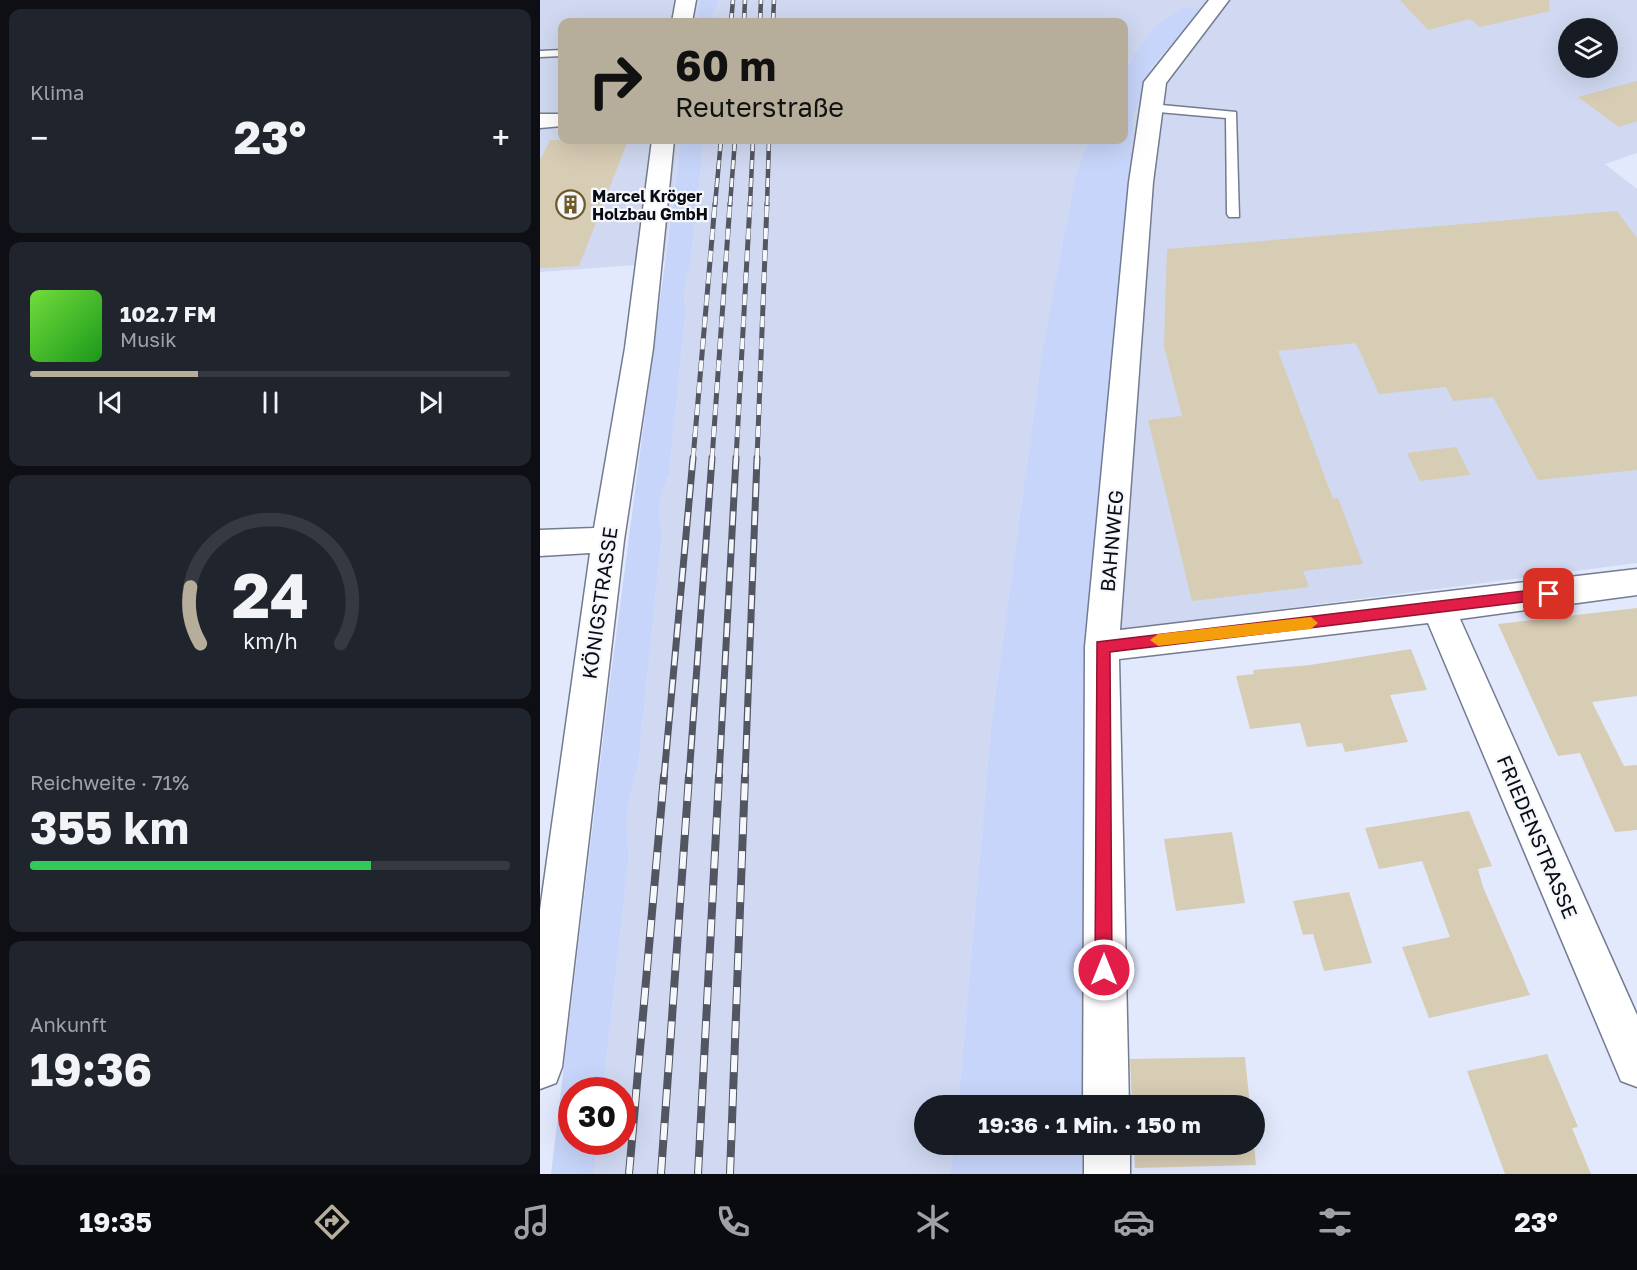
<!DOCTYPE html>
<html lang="de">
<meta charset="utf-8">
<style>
:root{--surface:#171b24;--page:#20242c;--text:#f1f3f6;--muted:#9ea1a6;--line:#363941;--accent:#b6ae9a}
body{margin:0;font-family:"Golos Text",sans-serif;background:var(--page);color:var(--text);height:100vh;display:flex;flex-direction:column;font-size:22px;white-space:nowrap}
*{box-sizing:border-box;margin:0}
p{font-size:20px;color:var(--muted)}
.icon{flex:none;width:33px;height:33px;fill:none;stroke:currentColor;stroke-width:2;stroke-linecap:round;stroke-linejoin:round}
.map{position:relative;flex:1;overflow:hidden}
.panel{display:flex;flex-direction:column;gap:9px;padding:9px;background:#0d0f14;width:540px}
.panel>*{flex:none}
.hud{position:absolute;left:18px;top:18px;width:570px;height:126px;border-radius:12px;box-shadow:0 6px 24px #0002;background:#b6ae9a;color:#111;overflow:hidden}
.buttons{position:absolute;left:1018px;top:18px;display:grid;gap:12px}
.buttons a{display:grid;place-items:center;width:60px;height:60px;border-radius:50%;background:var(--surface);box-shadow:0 6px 24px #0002;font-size:30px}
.speed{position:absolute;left:18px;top:1077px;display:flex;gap:12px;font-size:30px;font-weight:700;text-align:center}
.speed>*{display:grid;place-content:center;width:78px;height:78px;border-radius:50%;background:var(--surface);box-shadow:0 6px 24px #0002;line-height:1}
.speed .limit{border:9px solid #d22;background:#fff;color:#111}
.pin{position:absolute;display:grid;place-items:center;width:51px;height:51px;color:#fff;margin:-26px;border-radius:12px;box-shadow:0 3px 9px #0006}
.me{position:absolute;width:66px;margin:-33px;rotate:0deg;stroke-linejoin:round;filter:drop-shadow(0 0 4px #0008)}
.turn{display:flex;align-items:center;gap:21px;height:126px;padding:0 18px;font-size:27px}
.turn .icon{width:78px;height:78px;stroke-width:2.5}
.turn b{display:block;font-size:42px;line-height:51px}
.big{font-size:45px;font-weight:700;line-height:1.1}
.panel .tile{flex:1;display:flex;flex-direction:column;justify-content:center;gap:9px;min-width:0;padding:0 21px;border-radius:12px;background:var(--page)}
.panel .dial{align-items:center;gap:0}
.dial svg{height:156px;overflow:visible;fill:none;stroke:var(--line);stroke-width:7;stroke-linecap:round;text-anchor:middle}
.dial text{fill:var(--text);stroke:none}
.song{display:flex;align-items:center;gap:18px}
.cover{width:72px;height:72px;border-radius:9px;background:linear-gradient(135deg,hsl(100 70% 55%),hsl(120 70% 35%))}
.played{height:6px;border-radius:3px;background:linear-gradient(90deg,var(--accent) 35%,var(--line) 35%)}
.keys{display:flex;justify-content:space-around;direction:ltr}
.heat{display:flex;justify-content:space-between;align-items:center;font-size:33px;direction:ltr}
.charge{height:9px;border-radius:4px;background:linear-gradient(90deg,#34c759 71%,var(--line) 0)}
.trip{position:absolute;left:374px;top:1095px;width:351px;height:60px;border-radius:30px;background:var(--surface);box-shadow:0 6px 24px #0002;font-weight:700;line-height:60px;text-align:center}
.dock{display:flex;height:96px;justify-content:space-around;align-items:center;background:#090b0e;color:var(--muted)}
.dock .icon{width:42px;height:42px}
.dock .selected{color:var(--accent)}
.dock b{font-size:27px;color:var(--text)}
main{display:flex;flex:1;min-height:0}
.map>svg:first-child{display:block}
</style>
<main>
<section class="panel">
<div class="tile"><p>Klima</p>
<div class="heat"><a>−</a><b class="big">23°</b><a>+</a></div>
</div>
<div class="tile">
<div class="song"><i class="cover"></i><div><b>102.7 FM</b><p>Musik</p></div></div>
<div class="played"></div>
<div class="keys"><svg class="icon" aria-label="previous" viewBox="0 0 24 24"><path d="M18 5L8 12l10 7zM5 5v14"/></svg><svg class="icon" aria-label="pause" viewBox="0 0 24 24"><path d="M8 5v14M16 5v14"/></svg><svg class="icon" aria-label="next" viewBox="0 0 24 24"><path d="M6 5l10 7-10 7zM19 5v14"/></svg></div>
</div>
<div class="tile dial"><svg viewBox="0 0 100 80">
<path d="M14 69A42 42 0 1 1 86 69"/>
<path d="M14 69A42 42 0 0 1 9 40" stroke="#b6ae9a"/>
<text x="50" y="56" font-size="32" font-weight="700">24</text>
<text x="50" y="72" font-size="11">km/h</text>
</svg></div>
<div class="tile"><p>Reichweite · 71%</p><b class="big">355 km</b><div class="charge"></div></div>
<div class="tile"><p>Ankunft</p><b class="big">19:36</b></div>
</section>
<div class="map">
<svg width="1097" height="1174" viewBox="0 0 1097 1174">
<rect width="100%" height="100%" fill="#e2e9fc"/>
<g fill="#d0d9f1" fill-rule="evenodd">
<path d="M0,0H160L157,22H22V140H141L124,263L0,272Z"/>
<path d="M179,0H1097V153L1065,164L1097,189V563L557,633L594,114L612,66L665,10L591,60L584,71V22H176L173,15ZM1029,28H1068V68H1029Z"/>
<path d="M160,140H549L536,173L503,345L451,727L418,1105L384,1106V1144L414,1145L410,1174H54L57,1142H82V1090H63L89,854L85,826L87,797L98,768L122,533L117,514L120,494L129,475L146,308L143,295L144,282L150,269L163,148Z"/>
</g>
<g fill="#c7d5fa">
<path d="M160,0H179L173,15L176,22H157Z"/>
<path d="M644,7L665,9L612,66L594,115L576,373L545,1105L418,1106L451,727L503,345L536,173L549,140H584V71L611,30Z"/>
<path d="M141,140H160L163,148L150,269C143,283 142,293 146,308L129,475C119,496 116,510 122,533L98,768C86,800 84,820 89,854L63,1090H32V1142H57L54,1174H11L70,682Z"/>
<path d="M414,1145H545V1174H410Z"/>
</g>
<g fill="#d7ccb4">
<path d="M860,0H1009L1010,11L940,27L930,19L888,30Z"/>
<path d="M1097,81V121L1079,127L1038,97Z"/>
<path d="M10,140H88L39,266L0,268V160Z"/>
<path d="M1077,211L1097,238V470L998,480L953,397L913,401L906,387L839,394L816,343L738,351L793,499L798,498L823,564L763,571L769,587L652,601L608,420L642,416L624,346L627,249Z"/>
<path d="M916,447L930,475L880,481L867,453Z"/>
<path d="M1097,608V696L1052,702L1084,766L1097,765V830L1075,832L1040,753L1018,756L958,624Z"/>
<path d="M871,649L887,690L850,695L868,742L805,752L802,743L767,747L760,723L710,729L696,676L714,674L713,670L770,665Z"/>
<path d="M929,811L952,866L938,869L943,887L990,995L889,1018L862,947L910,937L882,861L839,869L825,828Z"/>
<path d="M692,832L705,903L636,911L624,839Z"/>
<path d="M809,892L832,963L784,971L773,934L763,935L753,901Z"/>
<path d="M1007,1054L1038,1127L1032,1128L1051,1174H965L927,1071Z"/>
<path d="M705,1057L710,1106H592L590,1059Z"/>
<path d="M594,1144H714L716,1165L595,1168Z"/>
</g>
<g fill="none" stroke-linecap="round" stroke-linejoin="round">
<defs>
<g id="lane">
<path d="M22,50V56L0,57V51Z"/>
<path d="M611,104L696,112L699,217H689L687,214L686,118L607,111V105Z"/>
</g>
<g id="street">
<path d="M136,0H156L152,22H132Z"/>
<path d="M669,0H689L626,83L613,182L580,630L1097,569V595L920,619L1097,1015V1087L1081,1081L888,623L579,659L589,1106H543L545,647L589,182L604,82Z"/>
<path d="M0,114H22V126L0,128Z"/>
<path d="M112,140H134L113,348L84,540L22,1067L16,1083L0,1089V910L50,553L0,556V530L54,528L85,348Z"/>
<rect x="544" y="1144" width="46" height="30"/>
</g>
</defs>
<use href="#lane" stroke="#737b90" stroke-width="3"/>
<use href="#street" stroke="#737b90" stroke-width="3"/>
<use href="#lane" fill="#fff" fill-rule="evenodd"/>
<use href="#street" fill="#fff" fill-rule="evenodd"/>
<defs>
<g id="rail-far3">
<path d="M191,22L193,0"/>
<path d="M204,22L205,0"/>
<path d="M220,22L221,0"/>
<path d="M233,22L234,0"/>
<path d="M175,205L181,140"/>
<path d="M190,205L195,140"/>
<path d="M210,205L213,140"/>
<path d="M227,205L229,140"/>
</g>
<g id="rail-far2">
<path d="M153,459L175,203"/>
<path d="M172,459L190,203"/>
<path d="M196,459L210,203"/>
<path d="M217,459L227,203"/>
</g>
<g id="rail-far1">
<path d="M124,777L153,458"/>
<path d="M149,777L172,458"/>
<path d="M179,777L196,458"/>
<path d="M205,777L217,458"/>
</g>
<g id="rail">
<path d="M89,1174L124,776"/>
<path d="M121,1174L149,776"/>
<path d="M158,1174L179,776"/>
<path d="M190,1174L205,776"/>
</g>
</defs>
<use href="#rail-far3" stroke="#525662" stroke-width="4.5"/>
<use href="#rail-far2" stroke="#525662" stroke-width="5"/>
<use href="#rail-far1" stroke="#525662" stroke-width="7"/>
<use href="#rail" stroke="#525662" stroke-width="8"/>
<use href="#rail-far3" stroke="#f5f7fb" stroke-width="3" stroke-dasharray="9" stroke-linecap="butt"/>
<use href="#rail-far2" stroke="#f5f7fb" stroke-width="4" stroke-dasharray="11" stroke-linecap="butt"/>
<use href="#rail-far1" stroke="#f5f7fb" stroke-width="4.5" stroke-dasharray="14" stroke-linecap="butt"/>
<use href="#rail" stroke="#f5f7fb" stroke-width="6" stroke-dasharray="17" stroke-linecap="butt"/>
</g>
<path fill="#e11d48" stroke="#92132f" stroke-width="1.5" d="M1009,588L1016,594L1009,599L570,652L572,970L570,976L564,979L557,976L555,970L557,642Z"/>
<path fill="#f59e0b" d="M771,617L778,623L771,629L618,646L610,640L618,634Z"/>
<defs>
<symbol id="building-ring" viewBox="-11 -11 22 22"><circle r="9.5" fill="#f5f7fb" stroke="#6f5a29" stroke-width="1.5"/><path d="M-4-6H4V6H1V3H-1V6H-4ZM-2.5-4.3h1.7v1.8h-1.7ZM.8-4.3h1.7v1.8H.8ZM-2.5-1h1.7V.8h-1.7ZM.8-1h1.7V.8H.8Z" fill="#6f5a29"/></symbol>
</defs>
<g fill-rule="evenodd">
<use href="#building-ring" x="14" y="188" width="33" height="33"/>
</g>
<g text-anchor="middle" stroke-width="4.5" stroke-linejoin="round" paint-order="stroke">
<g font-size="16" font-weight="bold" fill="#090c14" stroke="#f5f7fb" text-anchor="start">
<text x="52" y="202">Marcel Kröger<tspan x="52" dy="18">Holzbau GmbH</tspan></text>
</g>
<g font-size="20" fill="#090c14" stroke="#f5f7fb">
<text transform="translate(572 541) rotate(-85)" y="7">BAHNWEG</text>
<text transform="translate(60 603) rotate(-82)" y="7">KÖNIGSTRASSE</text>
<text transform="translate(997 837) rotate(67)" y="7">FRIEDENSTRASSE</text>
</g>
</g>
</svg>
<div class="buttons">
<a><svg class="icon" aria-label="layers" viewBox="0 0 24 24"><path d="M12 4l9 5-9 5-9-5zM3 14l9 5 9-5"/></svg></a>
</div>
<div class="speed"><div class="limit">30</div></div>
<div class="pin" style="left:1009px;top:594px;background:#d93025"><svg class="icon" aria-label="arrive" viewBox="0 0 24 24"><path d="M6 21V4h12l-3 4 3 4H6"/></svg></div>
<svg class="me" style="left:564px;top:970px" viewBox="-20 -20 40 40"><circle r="17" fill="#e11d48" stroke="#fff" stroke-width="3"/><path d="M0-11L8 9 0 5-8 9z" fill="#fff"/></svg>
<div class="trip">19:36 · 1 Min. · 150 m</div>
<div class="hud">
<div class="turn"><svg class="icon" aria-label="right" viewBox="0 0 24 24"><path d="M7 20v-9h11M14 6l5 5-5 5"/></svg><div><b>60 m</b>Reuterstraße</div></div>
</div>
</div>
</main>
<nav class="dock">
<b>19:35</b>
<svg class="icon selected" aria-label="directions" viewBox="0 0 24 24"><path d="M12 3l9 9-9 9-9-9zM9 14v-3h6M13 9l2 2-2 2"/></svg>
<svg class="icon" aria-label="music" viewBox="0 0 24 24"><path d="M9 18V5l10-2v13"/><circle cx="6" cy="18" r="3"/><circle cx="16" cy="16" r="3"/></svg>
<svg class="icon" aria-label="phone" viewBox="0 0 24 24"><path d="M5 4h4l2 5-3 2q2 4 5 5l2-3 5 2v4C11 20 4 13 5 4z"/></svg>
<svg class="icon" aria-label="climate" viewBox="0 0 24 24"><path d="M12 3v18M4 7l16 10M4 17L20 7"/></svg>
<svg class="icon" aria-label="car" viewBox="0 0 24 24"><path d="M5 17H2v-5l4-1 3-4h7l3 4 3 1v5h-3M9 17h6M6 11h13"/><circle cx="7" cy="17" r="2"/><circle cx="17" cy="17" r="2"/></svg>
<svg class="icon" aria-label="filters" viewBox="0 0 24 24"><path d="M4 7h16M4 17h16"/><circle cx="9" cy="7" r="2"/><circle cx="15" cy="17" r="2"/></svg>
<b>23°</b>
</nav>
